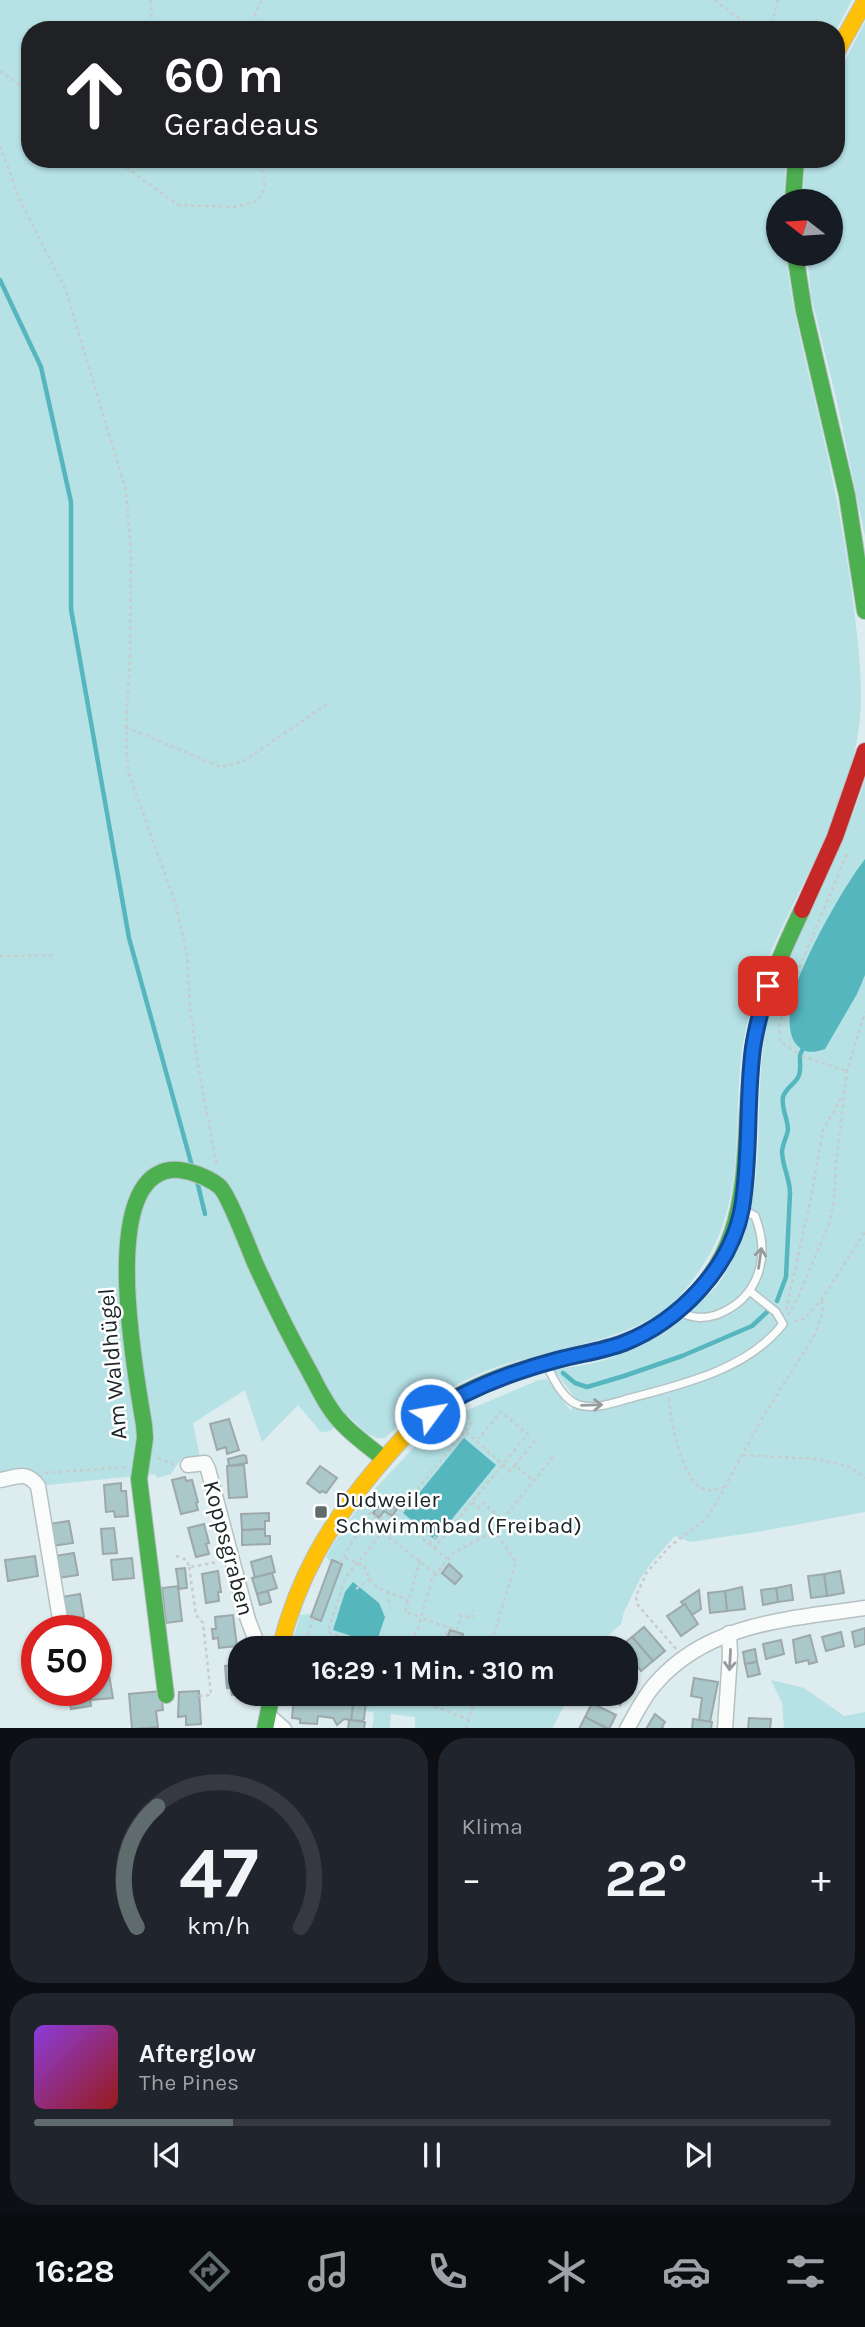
<!DOCTYPE html>
<html lang="de">
<meta charset="utf-8">
<style>
:root{--surface:#171b24;--page:#20242c;--text:#f1f3f6;--muted:#9ea1a6;--line:#363941;--accent:#5f6b6d}
body{margin:0;font-family:Karla,sans-serif;background:var(--page);color:var(--text);height:100vh;display:flex;flex-direction:column;font-size:26px;white-space:nowrap}
*{box-sizing:border-box;margin:0}
p{font-size:23px;color:var(--muted)}
.icon{flex:none;width:38px;height:38px;fill:none;stroke:currentColor;stroke-width:2;stroke-linecap:round;stroke-linejoin:round}
.map{position:relative;height:1728px;overflow:hidden}
.panel{display:flex;flex-direction:column;gap:10px;padding:10px;background:#0d0f14;flex:1}
.panel>*{flex:none}
.banner{position:absolute;left:21px;top:21px;width:824px;height:147px;border-radius:28px;box-shadow:0 2px 5px #0004;background:#202124;color:#fff;overflow:hidden}
.needle{width:46px;rotate:287deg}
.buttons{position:absolute;left:766px;top:189px;display:grid;gap:14px}
.buttons a{display:grid;place-items:center;width:77px;height:77px;border-radius:50%;background:var(--surface);box-shadow:0 2px 5px #0004;font-size:35px}
.speed{position:absolute;left:21px;top:1615px;display:flex;gap:14px;font-size:35px;font-weight:700;text-align:center}
.speed>*{display:grid;place-content:center;width:91px;height:91px;border-radius:50%;background:var(--surface);box-shadow:0 2px 5px #0004;line-height:1}
.speed .limit{border:10px solid #d22;background:#fff;color:#111}
.pin{position:absolute;display:grid;place-items:center;width:60px;height:60px;color:#fff;margin:-30px;border-radius:14px;box-shadow:0 4px 10px #0006}
.me{position:absolute;width:77px;margin:-38px;rotate:58deg;stroke-linejoin:round;filter:drop-shadow(0 0 5px #0008)}
.turn{display:flex;align-items:center;gap:24px;height:147px;padding:0 28px;font-size:32px}
.turn .icon{width:91px;height:91px;stroke-width:2.5}
.turn b{display:block;font-size:49px;line-height:60px}
.big{font-size:52px;font-weight:700;line-height:1.1}
.panel .widget{flex:1;display:flex;flex-direction:column;justify-content:center;gap:10px;min-width:0;padding:0 24px;border-radius:28px;background:var(--page)}
.panel .dial{align-items:center;gap:0}
.dial svg{height:182px;overflow:visible;fill:none;stroke:var(--line);stroke-width:7;stroke-linecap:round;text-anchor:middle}
.dial text{fill:var(--text);stroke:none}
.song{display:flex;align-items:center;gap:21px}
.cover{width:84px;height:84px;border-radius:10px;background:linear-gradient(135deg,hsl(270 70% 55%),hsl(0 70% 35%))}
.played{height:7px;border-radius:4px;background:linear-gradient(90deg,var(--accent) 25%,var(--line) 25%)}
.keys{display:flex;justify-content:space-around;direction:ltr}
.heat{display:flex;justify-content:space-between;align-items:center;font-size:38px;direction:ltr}
.panel .tiles{flex:1;display:grid;gap:10px;grid-template-columns:1fr 1fr}
.widget:last-child{grid-column:span 2}
.trip{position:absolute;left:228px;top:1636px;width:410px;height:70px;border-radius:28px;background:var(--surface);box-shadow:0 2px 5px #0004;font-weight:700;line-height:70px;text-align:center}
.dock{display:flex;height:112px;justify-content:space-around;align-items:center;background:#090b0e;color:var(--muted)}
.dock .icon{width:49px;height:49px}
.dock .selected{color:var(--accent)}
.dock b{font-size:32px;color:var(--text)}
.map>svg:first-child{display:block}
</style>
<div class="map">
<svg width="865" height="1729" viewBox="0 0 865 1729">
<rect width="100%" height="100%" fill="#ddecee"/>
<g fill="#b6e2e6">
<path d="M0,0H852L836,30H30V159H786L784,201H779V254H786C791,308 806,361 818,414C834,481 847,549 855,617C860,660 865,702 856,745C836,850 760,937 743,1044C731,1123 749,1202 699,1271C691,1282 682,1295 672,1304C632,1339 556,1349 506,1364C460,1378 419,1405 385,1438C370,1441 358,1424 347,1415C340,1423 333,1433 321,1432L298,1405L262,1442L245,1390L193,1423L200,1457L181,1459L171,1474L157,1478L155,1474L38,1486L35,1481L0,1479Z"/>
<path d="M865,22V536L837,402L811,296L807,254H831V201H803L805,159H836L837,76Z"/>
<path d="M865,780V1512L757,1532L690,1542L675,1536L651,1563L639,1581L624,1612L621,1624L601,1642L597,1648H291L300,1615L312,1614L331,1563L326,1557L334,1543L360,1505L431,1429L451,1417L539,1380L547,1379L571,1411L575,1398L554,1370C575,1366 597,1364 616,1356C635,1347 652,1332 669,1321C686,1311 703,1301 716,1287C722,1280 726,1271 730,1264C773,1190 749,1096 769,1015C790,934 840,860 865,780Z"/>
<path d="M771,1680L804,1688L844,1716L865,1712V1728H784L782,1703Z"/>
<path d="M295,1694H570L552,1729L415,1728V1717L391,1714L390,1728H372L374,1718L373,1712L365,1711L362,1721L351,1720L294,1697Z"/>
</g>
<g fill="#56b6be">
<path d="M865,859V975L857,994L825,1049C813,1053 805,1054 796,1044C788,1035 789,1014 791,1002C799,965 842,889 865,859Z"/>
<path d="M464,1438L496,1465L435,1540L403,1513Z"/>
<path d="M353,1582L379,1603L385,1617L376,1644L333,1630L345,1592Z"/>
</g>
<g fill="none" stroke-linecap="round" stroke-linejoin="round">
<g stroke="#56b6be" stroke-width="4.5">
<path d="M0,280L41,367L71,502V609L129,938L192,1166"/>
<path d="M197,1181L205,1214"/>
<path d="M777,1301L786,1277L790,1193C790,1178 782,1166 782,1151C783,1143 787,1136 788,1130C788,1119 781,1108 783,1097C786,1086 800,1082 800,1070C801,1060 797,1054 806,1045"/>
<path d="M563,1373L575,1383L587,1387L624,1376L682,1356L752,1326L767,1312"/>
</g>
</g>
<g fill="#aac7ca" stroke="#9da8aa" stroke-width="2">
<path d="M229,1419L239,1450L227,1454L226,1447L217,1450L210,1424Z"/>
<path d="M243,1455L246,1456L247,1463L229,1466L228,1459Z"/>
<path d="M244,1465L247,1497L229,1498L227,1466Z"/>
<path d="M320,1466L337,1478L326,1493L322,1491L320,1493L307,1483Z"/>
<path d="M185,1477L186,1481L192,1480L198,1502L196,1503L198,1510L181,1514L172,1480Z"/>
<path d="M121,1483V1491H126L128,1516L115,1517L114,1511L106,1512L104,1485Z"/>
<path d="M385,1499L397,1509L392,1516L384,1511L379,1518L373,1513Z"/>
<path d="M269,1513V1521H265V1529L242,1530L241,1514Z"/>
<path d="M69,1521L73,1543L52,1546L49,1524Z"/>
<path d="M204,1524L209,1543L206,1544L209,1554L196,1557L188,1528Z"/>
<path d="M114,1528L117,1553L103,1554L101,1529Z"/>
<path d="M265,1529V1536H270V1544L242,1545V1530Z"/>
<path d="M74,1553L78,1575L58,1578L55,1556Z"/>
<path d="M35,1556L38,1576L8,1581L5,1560Z"/>
<path d="M271,1556L275,1572L255,1578L251,1562Z"/>
<path d="M132,1558L134,1578L113,1580L111,1560Z"/>
<path d="M332,1560L342,1564L321,1621L311,1617Z"/>
<path d="M449,1564L462,1576L455,1584L442,1573Z"/>
<path d="M185,1568L187,1588L179,1589L176,1569Z"/>
<path d="M218,1571L221,1592H218L219,1601L206,1603L202,1574Z"/>
<path d="M840,1571L844,1593L827,1596L824,1574Z"/>
<path d="M272,1573L277,1588L257,1594L252,1578Z"/>
<path d="M824,1574L827,1596L811,1598L808,1576Z"/>
<path d="M791,1585L793,1600L778,1602L776,1588Z"/>
<path d="M178,1586L182,1621L166,1623L162,1588Z"/>
<path d="M742,1587L745,1609L727,1611L725,1591Z"/>
<path d="M776,1588L778,1602L763,1605L761,1590Z"/>
<path d="M699,1590L701,1609L692,1615L681,1602Z"/>
<path d="M268,1591L271,1602L260,1605L257,1594Z"/>
<path d="M725,1591L727,1611L710,1613L708,1593Z"/>
<path d="M80,1594L84,1617L66,1620L62,1597Z"/>
<path d="M685,1604L698,1624L681,1636L667,1616Z"/>
<path d="M233,1615L237,1646L219,1648L218,1638L213,1639L212,1629H216L215,1617Z"/>
<path d="M644,1627L665,1651L653,1661L632,1637Z"/>
<path d="M865,1628V1644L855,1647L852,1632Z"/>
<path d="M450,1630L463,1634L459,1648H444Z"/>
<path d="M841,1632L844,1646L826,1651L822,1637Z"/>
<path d="M810,1635L817,1662L809,1664L808,1660L796,1663L793,1640Z"/>
<path d="M632,1637L653,1661L641,1671L625,1652V1648L620,1647Z"/>
<path d="M781,1640L784,1654L766,1659L763,1644Z"/>
<path d="M755,1649L757,1662L745,1664L743,1652Z"/>
<path d="M757,1662L760,1674L748,1677L745,1664Z"/>
<path d="M234,1665H240L241,1694L232,1695L231,1688H227L225,1666Z"/>
<path d="M625,1670L637,1679L628,1692L625,1689Z"/>
<path d="M109,1675L113,1698L90,1700L91,1706L71,1709L68,1693L96,1690V1677Z"/>
<path d="M694,1678L718,1682L710,1722L699,1720L702,1698L691,1696Z"/>
<path d="M625,1689L628,1692L620,1705L604,1694H625Z"/>
<path d="M161,1691L163,1710L156,1711L158,1727L132,1729L129,1694Z"/>
<path d="M199,1691L201,1724L186,1725V1716L178,1717L179,1692Z"/>
<path d="M295,1694H367L364,1719L362,1721L351,1720L353,1704L294,1697Z"/>
<path d="M294,1697L353,1704L351,1720L344,1719L337,1725L333,1718L318,1716L317,1724L300,1723V1719L292,1718Z"/>
<path d="M592,1703L616,1715L609,1729L585,1717Z"/>
<path d="M655,1714L665,1722L662,1727L664,1729H646Z"/>
<path d="M585,1717L608,1729H579Z"/>
<path d="M749,1718L771,1719L770,1729H748Z"/>
<path d="M693,1719L712,1722L711,1729H692Z"/>
<path d="M349,1720L365,1722L364,1729H348Z"/>
</g>
<g fill="none" stroke-linecap="round" stroke-linejoin="round">
<defs>
<g id="lane">
<path d="M679,1311C690,1318 703,1319 716,1315C759,1299 771,1257 755,1216L741,1209"/>
<path d="M546,1364C553,1378 563,1400 579,1405C596,1410 615,1402 631,1398C684,1384 748,1369 783,1324L776,1312L751,1292"/>
</g>
<g id="street">
<path d="M188,1465L205,1463L208,1469L248,1620L257,1643L261,1648"/>
<path d="M0,1480C17,1477 26,1470 38,1486L62,1631"/>
<path d="M268,1715L284,1729"/>
<path d="M627,1729C636,1713 644,1696 656,1683C709,1622 791,1619 865,1608"/>
<path d="M725,1729L730,1655L729,1633"/>
</g>
<g id="fast">
<path d="M793,201L796,159"/>
<path d="M795,254L804,311L847,495L865,611"/>
<path d="M427,1416C462,1389 509,1372 552,1361C588,1352 625,1347 657,1326C765,1256 738,1157 753,1049C760,1000 781,954 802,910"/>
<path d="M166,1695L139,1479L145,1438L144,1425C136,1375 98,1181 170,1170C185,1168 208,1177 219,1186C228,1193 249,1249 255,1263C271,1298 288,1333 307,1367C317,1385 326,1406 340,1421C352,1435 370,1447 384,1459"/>
<path d="M265,1729L272,1694"/>
</g>
<g id="slow">
<path d="M836,53L865,1"/>
<path d="M280,1648C298,1577 328,1526 375,1470C391,1451 407,1432 427,1416"/>
</g>
<path id="jam" d="M802,910L835,837L865,751"/>
</defs>
<use href="#lane" stroke="#b5c1c3" stroke-width="10"/>
<use href="#street" stroke="#b5c1c3" stroke-width="17"/>
<use href="#fast" stroke="#b5c1c3" stroke-width="18"/>
<use href="#slow" stroke="#b5c1c3" stroke-width="18"/>
<use href="#jam" stroke="#b5c1c3" stroke-width="18"/>
<g stroke="#c7cccd" stroke-width="2.5" stroke-dasharray="3.5 3.5" stroke-linecap="butt">
<path d="M151,0L152,30"/>
<path d="M714,0L755,30"/>
<path d="M258,30L255,14L262,0"/>
<path d="M770,30L778,0"/>
<path d="M0,71L30,92"/>
<path d="M0,146L20,200L66,291L126,491L131,554L130,656L126,727L128,771L176,905L187,955L190,1009L198,1065L217,1167"/>
<path d="M115,159L178,205L234,207L258,201C268,186 267,172 253,159"/>
<path d="M126,727L221,767L242,762L329,703"/>
<path d="M0,956L56,955"/>
<path d="M797,1053L780,1041L779,1025L803,959L847,854"/>
<path d="M802,1056L847,1071"/>
<path d="M821,1300L865,1232"/>
<path d="M786,1310L810,1203L823,1130L841,1098"/>
<path d="M788,1315L798,1297L829,1224L834,1201L836,1163L847,1071L865,1012"/>
<path d="M669,1398C670,1419 682,1480 703,1489C710,1492 718,1489 724,1487"/>
<path d="M465,1409L471,1423L466,1431"/>
<path d="M743,1455L817,1459L848,1466L865,1478"/>
<path d="M158,1458L174,1465"/>
<path d="M515,1465L538,1437"/>
<path d="M45,1473L126,1467"/>
<path d="M472,1502L479,1508L483,1503L502,1519"/>
<path d="M395,1517L434,1548L528,1434L501,1412L478,1439"/>
<path d="M383,1533L436,1574"/>
<path d="M429,1544L437,1535"/>
<path d="M434,1548L447,1559"/>
<path d="M176,1556L187,1560L189,1567L218,1562"/>
<path d="M345,1558L364,1566C367,1571 368,1578 372,1582C380,1593 397,1592 408,1602"/>
<path d="M420,1561L405,1612L421,1617"/>
<path d="M340,1563L370,1513L378,1519L388,1516L392,1519"/>
<path d="M189,1567L196,1615L203,1623L211,1695L199,1696"/>
<path d="M356,1589L370,1579"/>
<path d="M388,1592L390,1607"/>
<path d="M313,1618L308,1635L315,1648"/>
<path d="M423,1619L457,1630L461,1615L472,1618L474,1610"/>
<path d="M383,1635L379,1648L328,1632L345,1578L465,1431L510,1471L515,1465L534,1481"/>
<path d="M337,1648L341,1636"/>
<path d="M408,1648L418,1628L432,1579L453,1553L495,1531L498,1525L553,1457"/>
<path d="M441,1648L448,1627"/>
<path d="M490,1648L516,1562L495,1531"/>
<path d="M676,1649L637,1604L636,1596L647,1572L669,1547L706,1519L716,1503L763,1417L815,1334L823,1312L822,1302L820,1301L804,1319L791,1322"/>
<path d="M401,1694L468,1719"/>
<path d="M466,1729L476,1694"/>
</g>
<use href="#lane" stroke="#fafcfc" stroke-width="7"/>
<use href="#street" stroke="#fafcfc" stroke-width="14"/>
<use href="#fast" stroke="#4caf50" stroke-width="16"/>
<use href="#slow" stroke="#ffc107" stroke-width="16"/>
<use href="#jam" stroke="#c62828" stroke-width="16"/>
</g>
<defs><path id="oneway-shaft" d="M-6 0H5M1.5-3L5.5 0L1.5 3" fill="none" stroke-width="1.6" stroke-linecap="round" stroke-linejoin="round" transform="scale(1.75)"/></defs>
<g stroke="#969c9c">
<use href="#oneway-shaft" transform="translate(760 1258) rotate(-82)"/>
<use href="#oneway-shaft" transform="translate(592 1405) rotate(-2)"/>
<use href="#oneway-shaft" transform="translate(730 1660) rotate(93)"/>
</g>
<g fill="none" stroke-linecap="round" stroke-linejoin="round">
<defs>
<path id="route" d="M430,1414C469,1388 512,1372 557,1360C579,1354 603,1351 624,1343C679,1321 731,1268 742,1208C751,1155 746,1101 753,1048C756,1027 762,1006 768,986"/>
</defs>
<use href="#route" stroke="#114b97" stroke-width="18"/>
<use href="#route" stroke="#1a73e8" stroke-width="12"/>
</g>
<rect fill="#5f6b6d" stroke="#fff" stroke-width="2.5" x="314" y="1505" width="14" height="14" rx="3.5"/>
<g text-anchor="middle" stroke-width="5" stroke-linejoin="round" paint-order="stroke">
<g font-size="23" fill="#1b2627" stroke="#fff">
<text transform="translate(112 1364) rotate(-95)" y="8">Am Waldhügel</text>
<text transform="translate(229 1548) rotate(75)" y="8">Koppsgraben</text>
</g>
<g font-size="23" fill="#1b2627" stroke="#fff" text-anchor="start">
<text x="335" y="1507">Dudweiler<tspan x="335" dy="26">Schwimmbad (Freibad)</tspan></text>
</g>
</g>
</svg>
<div class="buttons">
<a><svg class="needle" viewBox="-14 -14 28 28"><path d="M0-13l5 13h-10z" fill="#e53935"/><path d="M0 13l5-13h-10z" fill="#9ea1a6"/></svg></a>
</div>
<div class="speed"><div class="limit">50</div></div>
<div class="pin" style="left:768px;top:986px;background:#d93025"><svg class="icon" aria-label="arrive" viewBox="0 0 24 24"><path d="M6 21V4h12l-3 4 3 4H6"/></svg></div>
<svg class="me" style="left:430px;top:1414px" viewBox="-20 -20 40 40"><circle r="17" fill="#1a73e8" stroke="#fff" stroke-width="3"/><path d="M0-11L8 9 0 5-8 9z" fill="#fff"/></svg>
<div class="trip">16:29 · 1 Min. · 310 m</div>
<div class="banner">
<div class="turn"><svg class="icon" aria-label="ahead" viewBox="0 0 24 24"><path d="M12 20V5M6 11l6-6 6 6"/></svg><div><b>60 m</b>Geradeaus</div></div>
</div>
</div>
<section class="panel">
<div class="tiles">
<div class="widget dial"><svg viewBox="0 0 100 80">
<path d="M14 69A42 42 0 1 1 86 69"/>
<path d="M14 69A42 42 0 0 1 23 16" stroke="#5f6b6d"/>
<text x="50" y="56" font-size="32" font-weight="700">47</text>
<text x="50" y="72" font-size="11">km/h</text>
</svg></div>
<div class="widget"><p>Klima</p>
<div class="heat"><a>−</a><b class="big">22°</b><a>+</a></div>
</div>
<div class="widget">
<div class="song"><i class="cover"></i><div><b>Afterglow</b><p>The Pines</p></div></div>
<div class="played"></div>
<div class="keys"><svg class="icon" aria-label="previous" viewBox="0 0 24 24"><path d="M18 5L8 12l10 7zM5 5v14"/></svg><svg class="icon" aria-label="pause" viewBox="0 0 24 24"><path d="M8 5v14M16 5v14"/></svg><svg class="icon" aria-label="next" viewBox="0 0 24 24"><path d="M6 5l10 7-10 7zM19 5v14"/></svg></div>
</div>
</div>
</section>
<nav class="dock">
<b>16:28</b>
<svg class="icon selected" aria-label="directions" viewBox="0 0 24 24"><path d="M12 3l9 9-9 9-9-9zM9 14v-3h6M13 9l2 2-2 2"/></svg>
<svg class="icon" aria-label="music" viewBox="0 0 24 24"><path d="M9 18V5l10-2v13"/><circle cx="6" cy="18" r="3"/><circle cx="16" cy="16" r="3"/></svg>
<svg class="icon" aria-label="phone" viewBox="0 0 24 24"><path d="M5 4h4l2 5-3 2q2 4 5 5l2-3 5 2v4C11 20 4 13 5 4z"/></svg>
<svg class="icon" aria-label="climate" viewBox="0 0 24 24"><path d="M12 3v18M4 7l16 10M4 17L20 7"/></svg>
<svg class="icon" aria-label="car" viewBox="0 0 24 24"><path d="M5 17H2v-5l4-1 3-4h7l3 4 3 1v5h-3M9 17h6M6 11h13"/><circle cx="7" cy="17" r="2"/><circle cx="17" cy="17" r="2"/></svg>
<svg class="icon" aria-label="filters" viewBox="0 0 24 24"><path d="M4 7h16M4 17h16"/><circle cx="9" cy="7" r="2"/><circle cx="15" cy="17" r="2"/></svg>
</nav>
